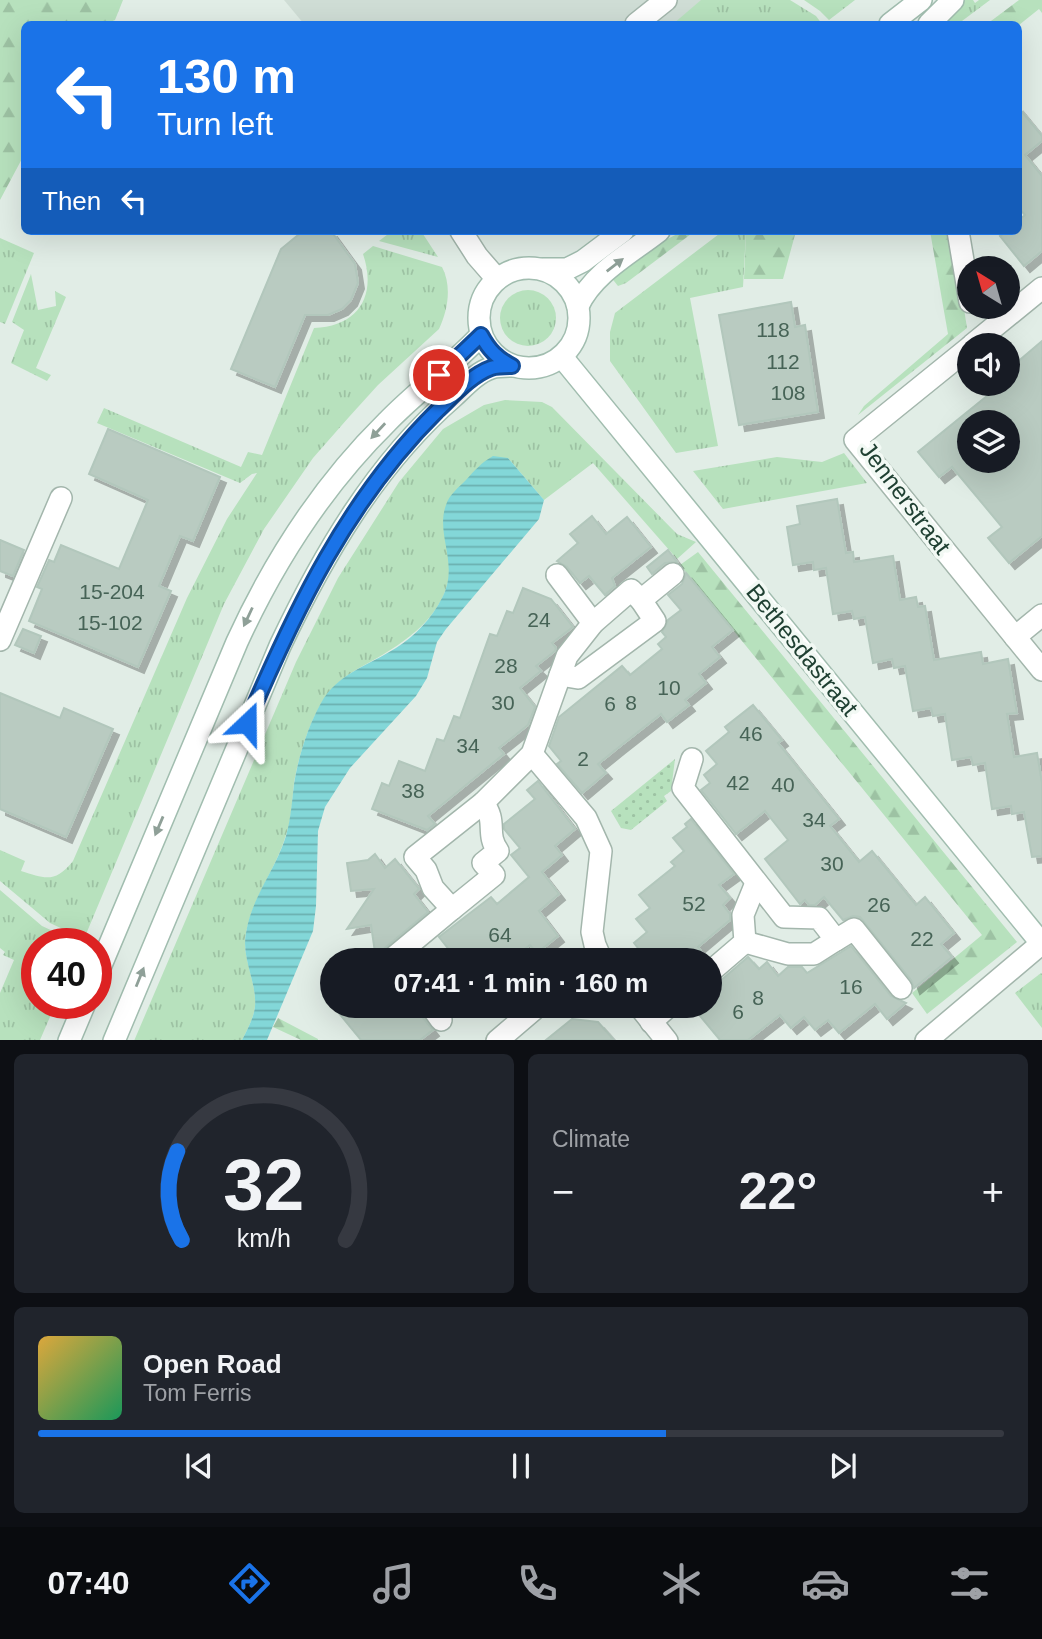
<!DOCTYPE html>
<meta charset="utf-8">
<style>
:root{--surface:#171b24;--page:#20242c;--text:#f1f3f6;--muted:#9ea1a6;--line:#363941;--accent:#1a73e8}
body{margin:0;font-family:Helvetica,sans-serif;background:var(--page);color:var(--text);height:100vh;display:flex;flex-direction:column;font-size:26px;white-space:nowrap}
*{box-sizing:border-box;margin:0}
p{font-size:23px;color:var(--muted)}
.icon{flex:none;width:38px;height:38px;fill:none;stroke:currentColor;stroke-width:2;stroke-linecap:round;stroke-linejoin:round}
.map{position:relative;height:1040px;overflow:hidden}
.details{display:flex;flex-direction:column;gap:14px;padding:14px;background:#0d0f14;flex:1}
.details>*{flex:none}
.banner{position:absolute;left:21px;top:21px;width:1001px;height:214px;border-radius:10px;box-shadow:0 7px 28px #0002;background:#1a73e8;color:#fff;overflow:hidden}
.needle{width:46px;rotate:323deg}
.controls{position:absolute;left:957px;top:256px;display:grid;gap:14px}
.controls a{display:grid;place-items:center;width:63px;height:63px;border-radius:50%;background:var(--surface);box-shadow:0 7px 28px #0002;font-size:35px}
.speed{position:absolute;left:21px;top:928px;display:flex;gap:14px;font-size:35px;font-weight:700;text-align:center}
.speed>*{display:grid;place-content:center;width:91px;height:91px;border-radius:50%;background:var(--surface);box-shadow:0 7px 28px #0002;line-height:1}
.speed .limit{border:10px solid #d22;background:#fff;color:#111}
.pin{position:absolute;display:grid;place-items:center;width:60px;height:60px;color:#fff;margin:-30px;border:4px solid #fff;border-radius:50%;box-shadow:0 2px 7px #0007}
.me{position:absolute;width:77px;margin:-38px;rotate:23deg;stroke-linejoin:round;filter:drop-shadow(0 0 5px #0008)}
.turn{display:flex;align-items:center;gap:24px;height:147px;padding:0 21px;font-size:32px}
.turn .icon{width:91px;height:91px;stroke-width:2.5}
.turn b{display:block;font-size:49px;line-height:60px}
.then{display:flex;align-items:center;height:66px;padding:0 21px;background:#0003;gap:14px;font-size:26px}
.big{font-size:52px;font-weight:700;line-height:1.1}
.details .tile{flex:1;display:flex;flex-direction:column;justify-content:center;gap:10px;min-width:0;padding:0 24px;border-radius:10px;background:var(--page)}
.details .dial{align-items:center;gap:0}
.dial svg{height:182px;overflow:visible;fill:none;stroke:var(--line);stroke-width:7;stroke-linecap:round;text-anchor:middle}
.dial text{fill:var(--text);stroke:none}
.song{display:flex;align-items:center;gap:21px}
.cover{width:84px;height:84px;border-radius:10px;background:linear-gradient(135deg,hsl(40 70% 55%),hsl(150 70% 35%))}
.played{height:7px;border-radius:4px;background:linear-gradient(90deg,var(--accent) 65%,var(--line) 65%)}
.keys{display:flex;justify-content:space-around;direction:ltr}
.heat{display:flex;justify-content:space-between;align-items:center;font-size:38px;direction:ltr}
.details .tiles{flex:1;display:grid;gap:14px;grid-template-columns:1fr 1fr}
.tile:last-child{grid-column:span 2}
.trip{position:absolute;left:320px;top:948px;width:402px;height:70px;border-radius:35px;background:var(--surface);box-shadow:0 7px 28px #0002;font-weight:700;line-height:70px;text-align:center}
.tabs{display:flex;height:112px;justify-content:space-around;align-items:center;background:#090b0e;color:var(--muted)}
.tabs .icon{width:49px;height:49px}
.tabs .on{color:var(--accent)}
.tabs b{font-size:32px;color:var(--text)}
.map>svg:first-child{display:block}
</style>
<div class="map">
<svg width="1042" height="1041" viewBox="0 0 1042 1041">
<defs>
<pattern id="grass-tufts" width="24" height="20" patternUnits="userSpaceOnUse" patternTransform="scale(1.75)"><rect width="24" height="20" fill="#b7e1bd"/><path d="M3 7l-1-3M5 7V3M7 7l1-3M15 17l-1-3M17 17v-4M19 17l1-3" fill="none" stroke="#9dc2a3"/></pattern>
<pattern id="forest-firs" width="22" height="20" patternUnits="userSpaceOnUse" patternTransform="scale(1.75)"><rect width="22" height="20" fill="#b7e1bd"/><path d="M5 1l3.5 6h-7zM16 11l3.5 6h-7z" fill="#9dc2a3"/></pattern>
<pattern id="park-dots" width="8" height="8" patternUnits="userSpaceOnUse" patternTransform="scale(1.75)"><rect width="8" height="8" fill="#b7e1bd"/><path d="M2 2h.1M6 6h.1" fill="none" stroke="#9dc2a3" stroke-width="1.8" stroke-linecap="round"/></pattern>
<pattern id="water-rules" width="6" height="5" patternUnits="userSpaceOnUse" patternTransform="scale(1.75)"><rect width="6" height="5" fill="#83d7d8"/><path d="M0 2.5h6" fill="none" stroke="#6bb0b0"/></pattern>
<filter id="shadow"><feDropShadow dx="6" dy="6" stdDeviation="0" flood-color="#0004"/></filter>
</defs>
<rect width="100%" height="100%" fill="#e1ede6"/>
<path fill="#cfddd5" d="M284,0H747L717,24H304Z"/>
<g fill="url(#grass-tufts)">
<path d="M701,0H790L816,16L822,24H673Z"/>
<path d="M804,0H855L829,20L820,11Z"/>
<path d="M963,0H973L975,3L979,0H990L958,24H938Z"/>
<path d="M392,231H421L438,257L379,241Z"/>
<path d="M723,231H746L743,287L690,298L718,446L676,453L610,361V332L615,313Z"/>
<path d="M0,238L34,253L5,324L0,322Z"/>
<path d="M373,246L442,267C452,286 448,310 439,329L378,385L349,417L313,458L264,529L224,604L84,939L50,923L0,881V850L25,861L21,871C46,879 55,883 73,861L187,598L227,519L257,473L252,474L240,483L97,423L104,408L241,467L248,452L262,455L314,328C359,326 377,295 363,254Z"/>
<path d="M31,274L38,310L56,306L55,291L66,297L36,368L51,375L47,381L11,363L24,330L12,322Z"/>
<circle cx="528" cy="318" r="28"/>
<path d="M505,400L542,402L552,407L677,534L696,542L677,559L593,463L544,500L508,458L444,529C446,542 452,558 450,571C445,616 406,642 370,662C350,673 334,682 322,702C309,723 298,758 294,783C292,800 292,818 286,835C276,869 252,898 246,933C241,958 257,981 255,1006C254,1018 247,1030 242,1040L134,1041L296,662L338,578L399,482L443,429L484,405Z"/>
<path d="M844,453L867,483L723,509L693,471L777,457L822,462Z"/>
<path d="M0,890L42,926L79,943H37V1003H56L40,1040H0V993L14,960L3,955L5,952L0,948Z"/>
<path d="M1041,973L1042,974V1028L1015,993Z"/>
</g>
<g fill="url(#forest-firs)">
<path d="M0,0H123L115,20L106,24H24V155L0,200Z"/>
<path d="M1019,0H1042V13L1039,9L1019,25L987,24Z"/>
<path d="M683,231H695L626,283L618,286L610,276L654,246Z"/>
<path d="M746,231H796L783,279H744Z"/>
<path d="M930,231H952L967,328L858,415L864,406L948,334Z"/>
<path d="M698,552L1017,942L927,1014L912,993L982,935L680,565Z"/>
<path d="M278,1018L318,1039V1040H301L273,1027Z"/>
</g>
<path fill="url(#park-dots)" d="M675,759L671,791L664,796L667,801L631,830L621,828L611,811Z"/>
<path fill="url(#water-rules)" d="M493,456L508,458L544,500L539,519L446,629L437,642L427,678L416,696L350,768L325,807L318,831L316,906L313,931L267,1040H242C247,1030 254,1018 255,1006C257,982 241,958 246,933C251,898 276,869 286,836C291,818 292,801 294,784C298,758 308,726 321,703C337,674 369,665 396,648C415,636 432,618 442,598C460,564 435,535 446,505C449,495 459,487 466,480C474,471 482,462 493,456Z"/>
<g fill="#b9cbc1" stroke="#b2c7bc" stroke-width="2" fill-rule="evenodd" filter="url(#shadow)">
<path d="M1018,107L1042,136V141L1025,155L1042,176V251L1024,266L1000,236L1007,231H1018V221L1025,215L1018,207Z"/>
<path d="M303,231H331L355,264L358,283L351,300L342,309L328,315H305L275,387L231,369L281,249Z"/>
<path d="M791,302L795,327L805,325L818,412L739,425L719,315Z"/>
<path d="M1042,341V536L1009,563L988,538L1002,527L952,467L939,477L918,452L1003,383H1008V370ZM970,422H1008V460H970Z"/>
<path d="M108,429L220,477L193,541L180,536L159,586L171,591L138,667L29,621L42,589L37,587L49,560L54,562L61,545L119,569L148,500L89,474Z"/>
<path d="M837,499L846,553L853,552L854,562L893,556L900,600L916,597L918,607L925,606L934,660L981,652L983,664L1008,659L1017,713L1007,714L1014,757L1037,753L1042,783V856L1032,857L1024,812L1012,814L1011,806L992,809L985,763L973,765L971,757L952,760L945,714L933,716L931,708L913,711L905,666L894,668L892,659L873,663L865,617L854,619L852,611L833,614L826,568L814,570L813,562L793,565L787,527L800,524L797,506Z"/>
<path d="M592,516L606,534L627,517L651,547L612,578L615,586L605,595L589,576L580,583L567,567L557,561L578,543L570,534Z"/>
<path d="M0,540L24,550L13,576L0,571Z"/>
<path d="M668,550L677,562L665,563L652,574L647,567Z"/>
<path d="M686,573L733,630L712,647L720,657L699,674L706,683L685,700L689,705L667,722L661,714L619,747L598,764L606,773L582,793L557,764L561,761L549,746L559,717L622,666L630,675L662,649L658,644L666,637L662,632L668,620L681,610L668,595L682,584Z"/>
<path d="M523,588L551,599L573,627L552,643L556,648L555,651L536,666L541,671L520,688L535,707L528,725L499,748L504,754L428,816L435,824L427,830L372,809L382,783L389,786L399,761L425,771L437,739L444,741L454,716L460,718L490,634L497,636L507,611L513,613Z"/>
<path d="M23,629L41,636L34,653L15,645Z"/>
<path d="M0,693L60,718L64,708L113,729L66,837L0,809Z"/>
<path d="M753,705L782,740L778,743L839,819L830,826L859,862L872,851L916,905L925,897L954,933L941,944L952,957L914,988L911,980L860,917L853,916L843,920L824,897L815,905H809L805,900L800,904L765,859L788,840L765,811L736,834L701,790L710,783L704,775L717,764L706,751L729,732L725,727Z"/>
<path d="M538,781L575,829L555,846L562,855L542,872L559,894L539,911L558,936L537,953L530,945L509,961H458L439,937L491,897L497,904L529,877L511,855L520,848L504,829V824L535,799L527,790Z"/>
<path d="M691,819L734,874L719,885L730,898L723,905L730,914V920L698,947L701,951L690,961H648L634,943L647,932L636,919L650,908L639,895L675,866L671,862L684,851L673,838L687,827L685,824Z"/>
<path d="M375,854L385,868L395,859L419,889L414,894L428,912L385,948L376,959L371,925L347,929L374,889L351,891L347,863L368,860Z"/>
<path d="M851,946L891,996L906,1003L887,1019L875,1004L839,1033L828,1020L815,1030L804,1017L791,1028L780,1015L748,1040H720L700,1016L710,1008V993L722,985L719,982L748,957L759,969L767,962L778,976L788,967H802L807,973Z"/>
<path d="M333,1006H418L420,1014L433,1030L420,1040H361Z"/>
<path d="M572,1019L598,1022L614,1040H546Z"/>
</g>
<g fill="none" stroke-linecap="round" stroke-linejoin="round">
<defs>
<g id="street">
<path d="M636,24L666,0"/>
<path d="M461,231L477,256L497,279"/>
<path d="M958,231L970,302"/>
<path d="M972,345L1042,288"/>
<path d="M970,347L855,440L1042,670"/>
<path d="M557,575L593,623"/>
<path d="M1015,637L1042,615"/>
<path d="M0,640L61,498"/>
<path d="M560,675L578,678L655,621L641,600"/>
<path d="M532,754L586,818L601,851L592,932L595,945L602,961"/>
<path d="M692,759L683,788L784,917L819,918L836,940L854,929L901,988"/>
<path d="M452,909L494,875L483,863L498,851C485,833 498,822 483,803"/>
<path d="M745,942L788,954H814L836,940"/>
<path d="M395,961L393,958L452,909L433,888L426,870L415,857L483,803L532,754L567,656L593,623L631,590L641,600L673,574"/>
<path d="M710,972L745,942L743,915L756,883"/>
<path d="M431,1006L441,1020"/>
<path d="M639,1006L667,1041"/>
<path d="M651,1022L669,1006"/>
<path d="M497,1041L538,1006"/>
<path d="M926,1041L1042,943"/>
</g>
<g id="secondary">
<path d="M890,24L921,0"/>
<path d="M929,24L953,0"/>
<circle cx="529" cy="318" r="50"/>
<path d="M543,269H567L583,261L623,231"/>
<path d="M578,306C593,273 631,253 659,231"/>
<path d="M562,357L1042,944"/>
<path d="M96,977L237,642C275,559 322,486 387,422C417,391 452,366 481,335"/>
<path d="M69,1041L85,1003"/>
<path d="M114,1041L280,646C323,555 376,464 453,397C464,387 476,373 491,368C497,366 505,366 512,366"/>
</g>
</defs>
<use href="#street" stroke="#a3b6ac" stroke-width="24"/>
<use href="#secondary" stroke="#a1bdaf" stroke-width="24"/>
<use href="#street" stroke="#fff" stroke-width="21"/>
<use href="#secondary" stroke="#fff" stroke-width="21"/>
</g>
<defs><path id="oneway-solid" d="M-6-.8H1V-3.2L6.5 0L1 3.2V.8H-6Z" transform="scale(1.75)"/></defs>
<g fill="#8fa098">
<use href="#oneway-solid" transform="translate(615 265) rotate(-38)"/>
<use href="#oneway-solid" transform="translate(378 431) rotate(133)"/>
<use href="#oneway-solid" transform="translate(248 617) rotate(115)"/>
<use href="#oneway-solid" transform="translate(159 826) rotate(113)"/>
<use href="#oneway-solid" transform="translate(140 977) rotate(-68)"/>
</g>
<g fill="none" stroke-linecap="round" stroke-linejoin="round">
<defs>
<path id="route" d="M247,723C295,610 348,499 437,411C452,397 471,375 491,368C497,366 505,366 512,366C497,358 489,350 481,335L439,375"/>
</defs>
<use href="#route" stroke="#114b97" stroke-width="18"/>
<use href="#route" stroke="#1a73e8" stroke-width="12"/>
</g>
<g text-anchor="middle" stroke-width="7" stroke-linejoin="round" paint-order="stroke">
<g font-size="21" fill="#466356">
<text x="773" y="337">118</text>
<text x="783" y="369">112</text>
<text x="788" y="400">108</text>
<text x="112" y="599">15-204</text>
<text x="539" y="627">24</text>
<text x="110" y="630">15-102</text>
<text x="506" y="673">28</text>
<text x="669" y="695">10</text>
<text x="503" y="710">30</text>
<text x="631" y="710">8</text>
<text x="610" y="711">6</text>
<text x="751" y="741">46</text>
<text x="468" y="753">34</text>
<text x="583" y="766">2</text>
<text x="738" y="790">42</text>
<text x="783" y="792">40</text>
<text x="413" y="798">38</text>
<text x="814" y="827">34</text>
<text x="832" y="871">30</text>
<text x="694" y="911">52</text>
<text x="879" y="912">26</text>
<text x="500" y="942">64</text>
<text x="922" y="946">22</text>
<text x="851" y="994">16</text>
<text x="758" y="1005">8</text>
<text x="738" y="1019">6</text>
</g>
<g font-size="24" fill="#1f4032" stroke="#f2f9f4">
<text transform="translate(905 498) rotate(53)" y="8">Jennerstraat</text>
<text transform="translate(802 650) rotate(51)" y="8">Bethesdastraat</text>
</g>
</g>
</svg>
<div class="controls">
<a><svg class="needle" viewBox="-14 -14 28 28"><path d="M0-13l5 13h-10z" fill="#e53935"/><path d="M0 13l5-13h-10z" fill="#9ea1a6"/></svg></a>
<a><svg class="icon" aria-label="sound" viewBox="0 0 24 24"><path d="M4 9h4l5-4v14l-5-4H4zM17 9q2 3 0 6"/></svg></a>
<a><svg class="icon" aria-label="layers" viewBox="0 0 24 24"><path d="M12 4l9 5-9 5-9-5zM3 14l9 5 9-5"/></svg></a>
</div>
<div class="speed"><div class="limit">40</div></div>
<div class="pin" style="left:439px;top:375px;background:#d93025"><svg class="icon" aria-label="arrive" viewBox="0 0 24 24"><path d="M6 21V4h12l-3 4 3 4H6"/></svg></div>
<svg class="me" style="left:247px;top:723px" viewBox="-20 -20 40 40"><path d="M0-17L14 15 0 8-14 15z" fill="#1a73e8" stroke="#fff" stroke-width="4"/></svg>
<div class="trip">07:41 · 1 min · 160 m</div>
<div class="banner">
<div class="turn"><svg class="icon" aria-label="left" viewBox="0 0 24 24"><path d="M17 20v-9H6M10 6l-5 5 5 5"/></svg><div><b>130 m</b>Turn left</div></div>
<div class="then">Then<svg class="icon" aria-label="left" viewBox="0 0 24 24"><path d="M17 20v-9H6M10 6l-5 5 5 5"/></svg></div>
</div>
</div>
<section class="details">
<div class="tiles">
<div class="tile dial"><svg viewBox="0 0 100 80">
<path d="M14 69A42 42 0 1 1 86 69"/>
<path d="M14 69A42 42 0 0 1 12 30" stroke="#1a73e8"/>
<text x="50" y="56" font-size="32" font-weight="700">32</text>
<text x="50" y="72" font-size="11">km/h</text>
</svg></div>
<div class="tile"><p>Climate</p>
<div class="heat"><a>−</a><b class="big">22°</b><a>+</a></div>
</div>
<div class="tile">
<div class="song"><i class="cover"></i><div><b>Open Road</b><p>Tom Ferris</p></div></div>
<div class="played"></div>
<div class="keys"><svg class="icon" aria-label="previous" viewBox="0 0 24 24"><path d="M18 5L8 12l10 7zM5 5v14"/></svg><svg class="icon" aria-label="pause" viewBox="0 0 24 24"><path d="M8 5v14M16 5v14"/></svg><svg class="icon" aria-label="next" viewBox="0 0 24 24"><path d="M6 5l10 7-10 7zM19 5v14"/></svg></div>
</div>
</div>
</section>
<nav class="tabs">
<b>07:40</b>
<svg class="icon on" aria-label="directions" viewBox="0 0 24 24"><path d="M12 3l9 9-9 9-9-9zM9 14v-3h6M13 9l2 2-2 2"/></svg>
<svg class="icon" aria-label="music" viewBox="0 0 24 24"><path d="M9 18V5l10-2v13"/><circle cx="6" cy="18" r="3"/><circle cx="16" cy="16" r="3"/></svg>
<svg class="icon" aria-label="phone" viewBox="0 0 24 24"><path d="M5 4h4l2 5-3 2q2 4 5 5l2-3 5 2v4C11 20 4 13 5 4z"/></svg>
<svg class="icon" aria-label="climate" viewBox="0 0 24 24"><path d="M12 3v18M4 7l16 10M4 17L20 7"/></svg>
<svg class="icon" aria-label="car" viewBox="0 0 24 24"><path d="M5 17H2v-5l4-1 3-4h7l3 4 3 1v5h-3M9 17h6M6 11h13"/><circle cx="7" cy="17" r="2"/><circle cx="17" cy="17" r="2"/></svg>
<svg class="icon" aria-label="filters" viewBox="0 0 24 24"><path d="M4 7h16M4 17h16"/><circle cx="9" cy="7" r="2"/><circle cx="15" cy="17" r="2"/></svg>
</nav>
